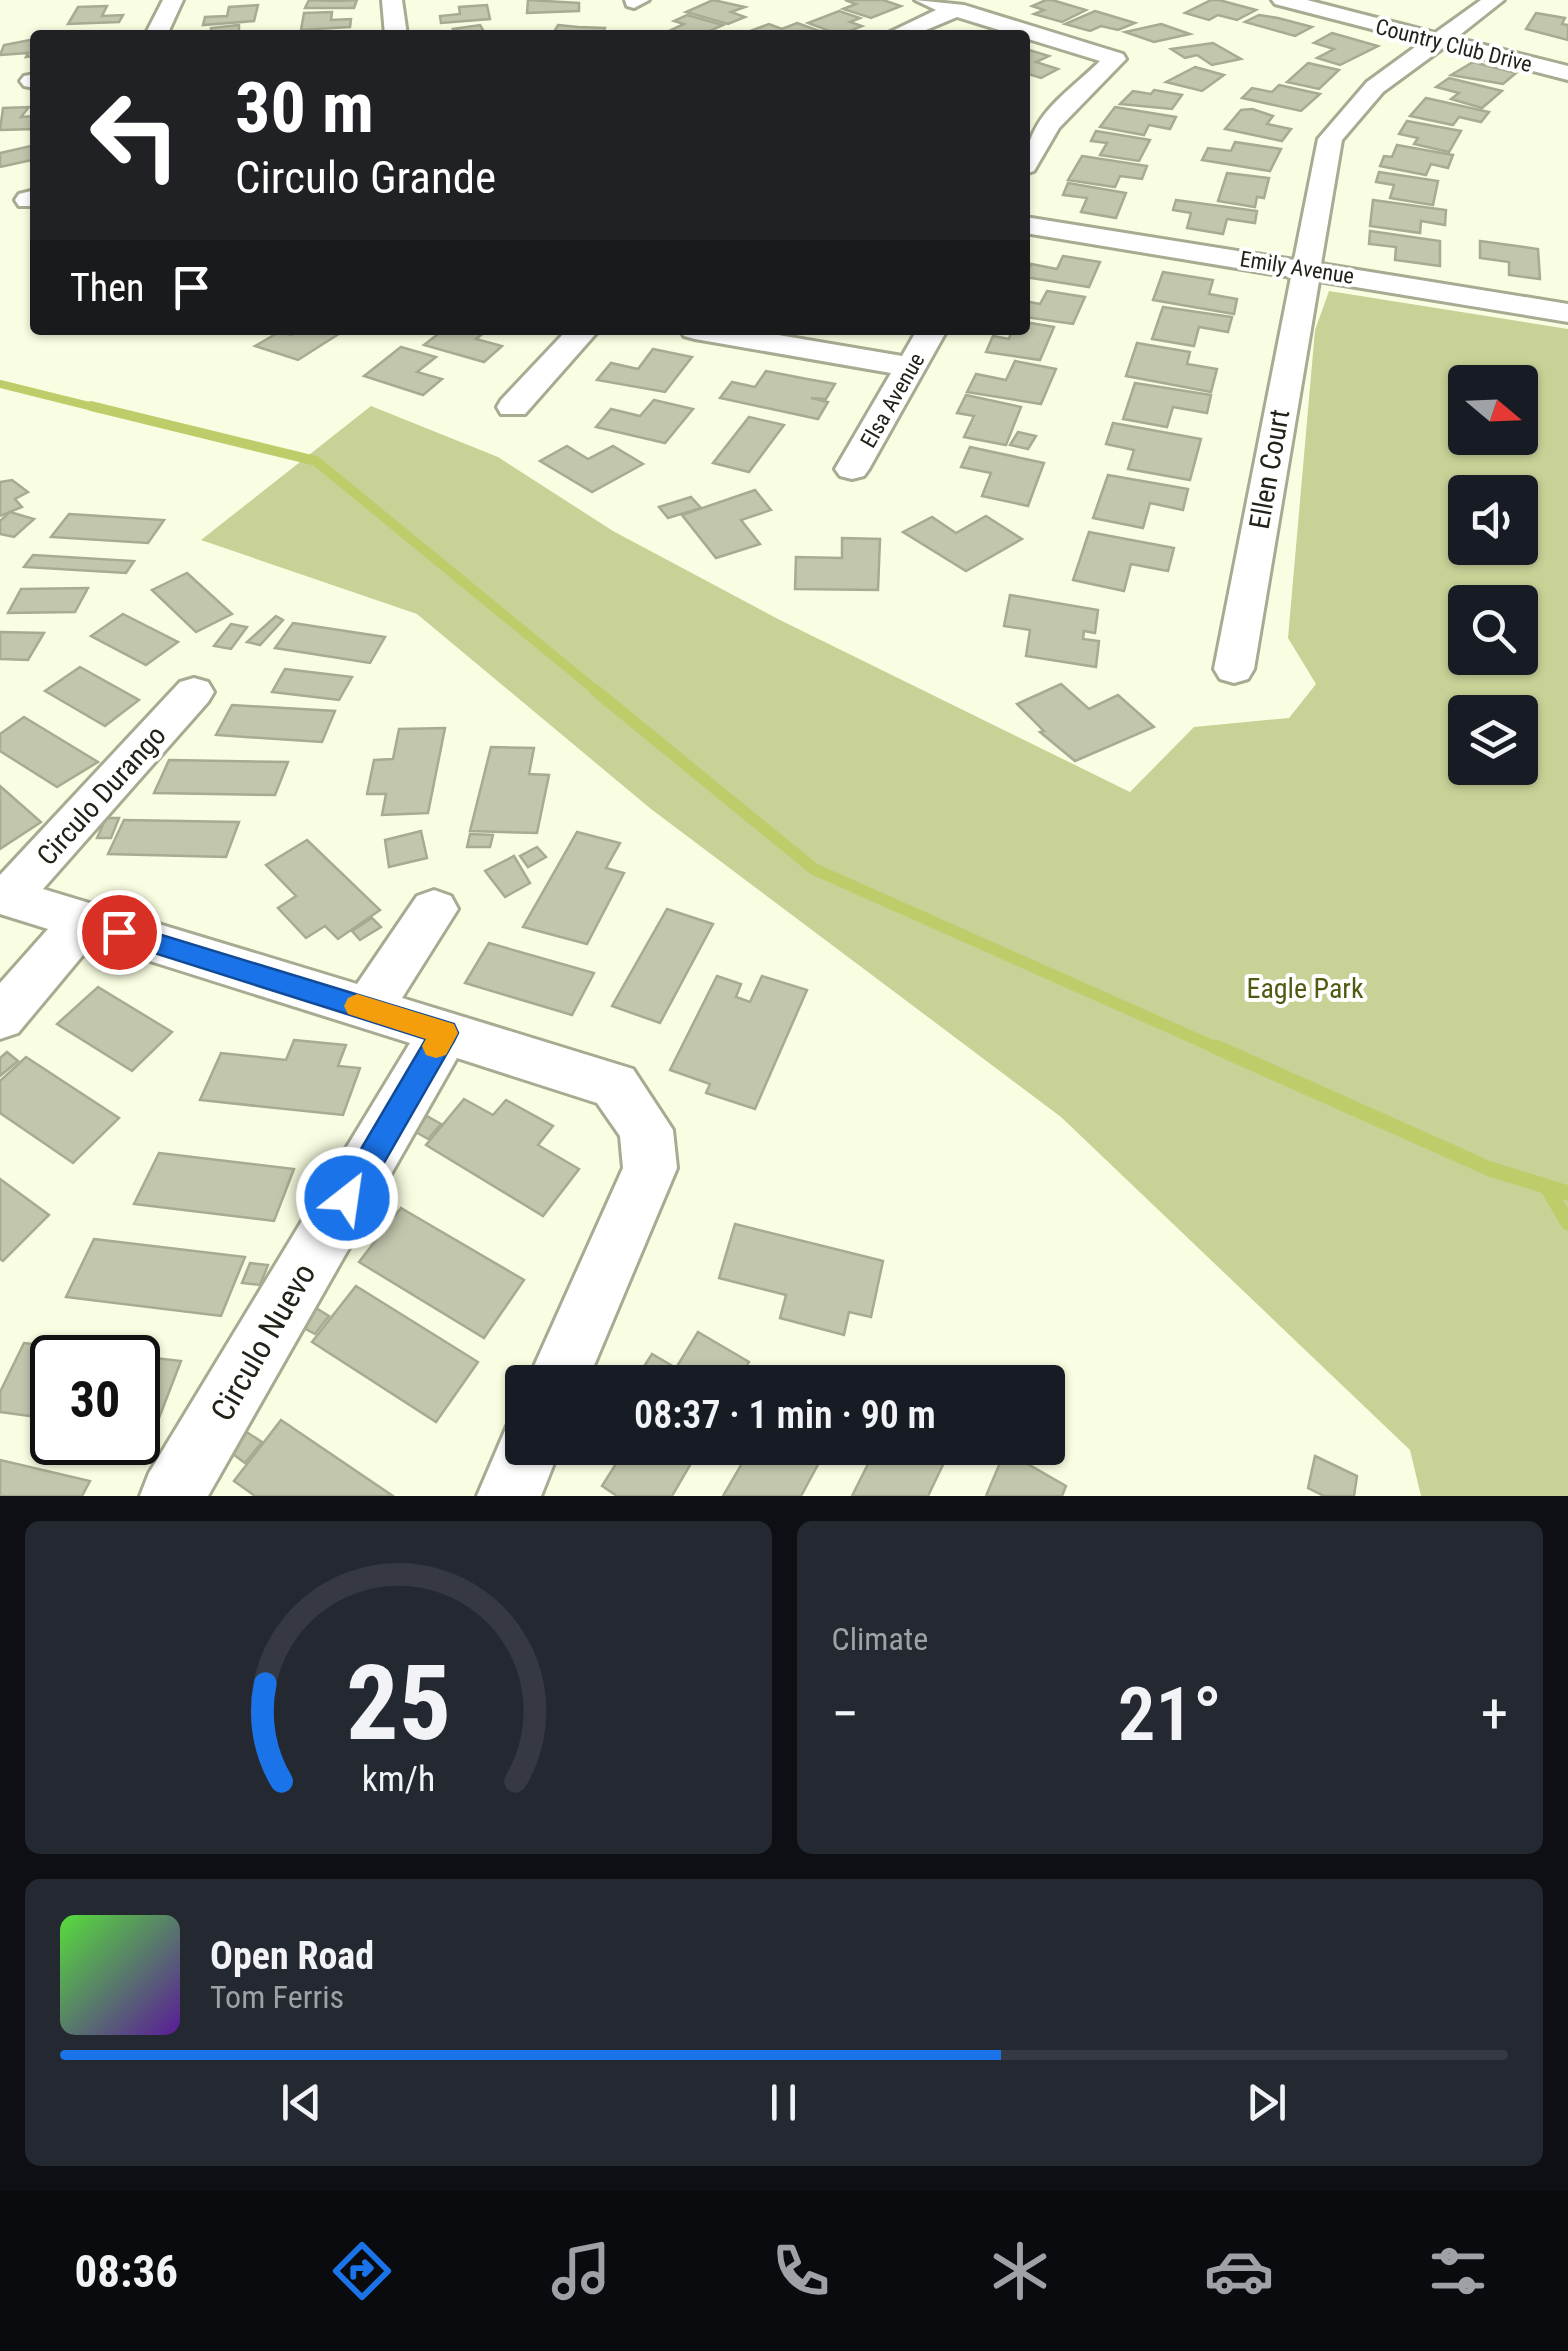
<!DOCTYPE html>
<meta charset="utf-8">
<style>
:root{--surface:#171b24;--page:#242831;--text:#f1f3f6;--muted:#9ea1a6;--line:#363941;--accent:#1a73e8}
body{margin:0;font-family:"Roboto Condensed",sans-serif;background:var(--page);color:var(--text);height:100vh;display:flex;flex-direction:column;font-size:38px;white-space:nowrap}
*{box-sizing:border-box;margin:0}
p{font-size:32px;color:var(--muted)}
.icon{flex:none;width:55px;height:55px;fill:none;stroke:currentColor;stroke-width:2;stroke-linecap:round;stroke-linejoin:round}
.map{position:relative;height:1496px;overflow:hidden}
.details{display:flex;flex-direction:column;gap:25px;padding:25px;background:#0d0f14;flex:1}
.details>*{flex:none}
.hud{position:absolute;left:30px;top:30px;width:1000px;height:305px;border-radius:10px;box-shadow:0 2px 8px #0004;background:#202124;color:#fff;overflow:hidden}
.needle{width:65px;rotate:109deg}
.tools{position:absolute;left:1448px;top:365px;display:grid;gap:20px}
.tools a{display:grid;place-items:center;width:90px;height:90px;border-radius:10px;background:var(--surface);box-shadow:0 2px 8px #0004;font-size:50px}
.speed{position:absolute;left:30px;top:1335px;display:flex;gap:20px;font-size:50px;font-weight:700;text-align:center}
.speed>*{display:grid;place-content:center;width:130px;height:130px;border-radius:50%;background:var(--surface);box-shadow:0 2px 8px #0004;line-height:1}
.speed .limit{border:5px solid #111;border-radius:15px;background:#fff;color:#111}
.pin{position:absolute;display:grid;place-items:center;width:85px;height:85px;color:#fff;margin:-42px;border:5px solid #fff;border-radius:50%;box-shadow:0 2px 10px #0007}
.me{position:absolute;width:110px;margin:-55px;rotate:30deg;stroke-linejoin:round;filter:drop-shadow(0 0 8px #0008)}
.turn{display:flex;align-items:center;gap:35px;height:210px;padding:0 40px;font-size:45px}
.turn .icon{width:130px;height:130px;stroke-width:2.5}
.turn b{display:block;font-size:70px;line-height:85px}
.then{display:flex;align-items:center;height:95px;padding:0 40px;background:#0003;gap:20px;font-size:38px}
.big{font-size:75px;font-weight:600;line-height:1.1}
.details .widget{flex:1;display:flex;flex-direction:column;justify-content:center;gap:15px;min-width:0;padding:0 35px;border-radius:15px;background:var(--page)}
.details .dial{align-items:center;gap:0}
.dial svg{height:260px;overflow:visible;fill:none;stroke:var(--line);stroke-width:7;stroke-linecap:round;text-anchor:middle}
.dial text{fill:var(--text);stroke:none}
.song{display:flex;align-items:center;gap:30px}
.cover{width:120px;height:120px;border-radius:15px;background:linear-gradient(135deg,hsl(110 70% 55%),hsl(270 70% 35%))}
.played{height:10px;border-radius:5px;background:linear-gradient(90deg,var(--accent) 65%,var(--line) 65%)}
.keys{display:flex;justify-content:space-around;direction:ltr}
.heat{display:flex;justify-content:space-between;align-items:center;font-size:55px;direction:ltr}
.details .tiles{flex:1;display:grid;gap:25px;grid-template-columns:1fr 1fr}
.widget:last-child{grid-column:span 2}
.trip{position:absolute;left:505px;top:1365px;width:560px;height:100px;border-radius:10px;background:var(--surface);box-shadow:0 2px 8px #0004;font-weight:600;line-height:100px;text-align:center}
.tabs{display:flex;height:160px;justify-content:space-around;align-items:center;background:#090b0e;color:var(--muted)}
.tabs .icon{width:70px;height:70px}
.tabs .selected{color:var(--accent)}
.tabs b{font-size:45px;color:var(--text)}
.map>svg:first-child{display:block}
</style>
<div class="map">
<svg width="1568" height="1496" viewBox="0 0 1568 1496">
<rect width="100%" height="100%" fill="#f9fee2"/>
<path fill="#c8d297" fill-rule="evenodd" d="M1329,291L1568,329V1496H1421L1410,1450L1061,1117L651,809L417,614L201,540L371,406L498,457L613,531L780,620L1130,792L1194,727L1289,718L1316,684L1288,638L1315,330ZM1465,382H1520V438H1465ZM1465,492H1520V548H1465ZM1465,602H1520V658H1465ZM1465,712H1520V768H1465Z"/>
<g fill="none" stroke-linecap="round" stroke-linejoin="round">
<path stroke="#becc6a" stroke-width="8" d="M0,384L101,409"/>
<path stroke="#becc6a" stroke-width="10" d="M91,406L316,461L599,693"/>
<path stroke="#becc6a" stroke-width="12" d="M596,691L814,869L1221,1050"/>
<g stroke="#becc6a" stroke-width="15">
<path d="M1216,1047L1490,1169L1568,1193"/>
<path d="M1547,1187L1568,1223"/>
</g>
</g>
<g fill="#c1c6ac" stroke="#a6ab91" stroke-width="2.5">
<path d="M309,0L337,1L357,0L354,8H305Z"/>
<path d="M528,0L579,3V11L527,13Z"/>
<path d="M713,0L745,7L731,12L745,17L728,24L686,12Z"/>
<path d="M845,0H883L901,6L871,18L843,9L856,4Z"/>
<path d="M1046,0H1052L1086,10L1062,22L1034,14L1044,10L1032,6Z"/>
<path d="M1211,0H1219L1256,10L1237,20L1218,15L1209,20L1185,13Z"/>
<path d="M258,5L254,21L203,25L205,17L227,16L229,7Z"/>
<path d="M487,5L490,19L441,23L440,16L460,14L459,7Z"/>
<path d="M107,6L102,16L123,15L119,22L68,24L78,7Z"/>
<path d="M839,11L860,18L850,22L862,26L840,35L808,23Z"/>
<path d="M1095,11L1135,23L1118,30L1101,26L1090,31L1065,24Z"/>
<path d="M332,12L331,20L351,19L350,27L301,30L304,13Z"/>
<path d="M1536,13L1565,18L1562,24L1568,25V40L1526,29Z"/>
<path d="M687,15L723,25L701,35L667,32L684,24L674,21Z"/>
<path d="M1259,15L1278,18L1312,27L1295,36L1245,22Z"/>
<path d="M797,23L825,33L760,35L750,31L769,24L782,29Z"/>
<path d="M1161,24L1190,34L1154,42L1125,32Z"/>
<path d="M239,25V35H211V28Z"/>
<path d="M480,25L486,35H457L453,29Z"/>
<path d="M558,25L578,27L605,28L602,35H552Z"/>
<path d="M1332,33L1378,46L1340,65L1317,58L1334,49L1314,43Z"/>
<path d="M35,39V56L26,57L28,53L0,55L4,45Z"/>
<path d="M1213,43L1241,59L1212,65L1197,55L1185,58L1171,49Z"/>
<path d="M1029,50L1049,56L1036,62L1058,69L1041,78L1025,73V52Z"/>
<path d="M1473,62L1516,73L1503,84L1451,75Z"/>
<path d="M1308,63L1339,70L1319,89L1287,82Z"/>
<path d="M1195,67L1224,75L1202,91L1166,82Z"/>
<path d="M1449,78L1502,91L1482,108L1451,99L1459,93L1436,87Z"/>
<path d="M1279,85L1320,94L1301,111L1242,98L1252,88L1272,92Z"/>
<path d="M1154,90L1182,95L1172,109L1120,104L1133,91L1151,94Z"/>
<path d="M1426,98L1489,112L1481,122L1459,117L1453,125L1410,116Z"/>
<path d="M29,107L21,117L35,116V129L0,130L3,108Z"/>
<path d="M1115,107L1176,117L1170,129L1149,125L1144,135L1100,127Z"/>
<path d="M1252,109L1273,116L1267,124L1291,129L1282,141L1225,129L1241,110Z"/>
<path d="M1407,121L1461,131L1449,152L1414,144L1418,138L1399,134Z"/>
<path d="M1096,131L1150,140L1139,161L1100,155L1107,143L1091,141Z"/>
<path d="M1235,142L1281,149L1270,171L1202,160L1208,148L1231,151Z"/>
<path d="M35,145V164L32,160L0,167V153Z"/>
<path d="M1397,145L1453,155L1448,168L1431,164L1426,175L1380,166L1384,156L1392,157Z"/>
<path d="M1082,156L1147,166L1142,179L1120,176L1115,187L1068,180Z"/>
<path d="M1379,172L1438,181L1433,205L1390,198L1394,185L1376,182Z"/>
<path d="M1227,173L1269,178L1264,198L1257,197L1255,207L1218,201Z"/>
<path d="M1068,183L1126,193L1116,218L1081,212L1087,198L1063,195Z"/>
<path d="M1176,200L1257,211L1255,223L1227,219L1223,234L1187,228L1191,213L1173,210Z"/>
<path d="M1373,200L1446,210L1445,225L1421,221L1420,233L1370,226Z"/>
<path d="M1370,231L1440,241V266L1395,260L1396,247L1369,244Z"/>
<path d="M1480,241L1538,249L1540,279L1509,275V262L1480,258Z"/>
<path d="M1063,256L1100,262L1089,287L1025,277L1031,264L1057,269Z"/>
<path d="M1163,272L1213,280L1209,294L1237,299L1234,314L1153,300Z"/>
<path d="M1047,291L1085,297L1073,324L1025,317V301L1040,304Z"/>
<path d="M1163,307L1232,317L1228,332L1199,327L1194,346L1152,339Z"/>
<path d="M1025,322L1054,327L1040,360L986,352L993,336L1009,339L1012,330H1025Z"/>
<path d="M300,330H345L298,360L255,346L279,332L291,335Z"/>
<path d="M443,330H487L476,339L502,346L484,362L424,345Z"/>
<path d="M1137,343L1190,352L1187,364L1217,369L1211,392L1126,376Z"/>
<path d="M401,347L436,357L417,372L442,379L423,395L364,376Z"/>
<path d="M653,349L692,357L665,392L597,380L611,363L638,369Z"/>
<path d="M1015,361L1056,369L1041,404L967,392L976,374L1006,380Z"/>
<path d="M766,371L807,379L835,384L826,399L811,398L828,402L818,419L720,398L732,382L755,387Z"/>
<path d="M1135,383L1211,395L1207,413L1173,407L1167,427L1123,419Z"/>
<path d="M966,395L1021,407L1006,445L964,437L974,416L957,413Z"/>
<path d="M654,400L693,409L665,443L596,427L611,409L640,416Z"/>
<path d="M749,417L784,425L749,472L713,463Z"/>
<path d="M1113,423L1201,439L1190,480L1128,469L1134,450L1106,444Z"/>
<path d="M1018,432L1036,436L1028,449L1010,445Z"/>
<path d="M567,446L588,459L613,446L643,464L592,492L540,461Z"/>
<path d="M970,447L1044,463L1028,506L982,496L991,473L961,467Z"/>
<path d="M1108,475L1188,489L1183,510L1150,503L1143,528L1093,518Z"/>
<path d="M12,480L28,492L15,499L22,507L0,516V482Z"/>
<path d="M755,490L771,510L741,520L760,544L716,558L682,515Z"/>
<path d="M691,497L701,508L668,518L659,507Z"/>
<path d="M10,512L34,519L14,537L0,534V521Z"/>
<path d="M69,514L164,520L148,543L51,537Z"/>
<path d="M986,516L1022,539L966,571L903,532L932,517L956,533Z"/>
<path d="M1089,532L1174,548L1168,571L1131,564L1124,591L1073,580Z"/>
<path d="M842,538L880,539L878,590L795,589L796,557L842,558Z"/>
<path d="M33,555L134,561L126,573L24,567Z"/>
<path d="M187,573L232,614L196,632L152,590Z"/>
<path d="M88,588L75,612L8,613L21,589Z"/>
<path d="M1010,595L1098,610L1095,633L1084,631L1083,639L1099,641L1096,667L1026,656L1030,630L1004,626Z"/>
<path d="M123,614L178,642L146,665L91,636Z"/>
<path d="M276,616L283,620L260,645L247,642Z"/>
<path d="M293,623L385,637L370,663L275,648Z"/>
<path d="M231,624L247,627L231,649L214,646Z"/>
<path d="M0,632L44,633L28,660L0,659Z"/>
<path d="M80,667L139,700L105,726L45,691Z"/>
<path d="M285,669L352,677L339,700L272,692Z"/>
<path d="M1061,684L1089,709L1118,695L1154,727L1075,761L1040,732L1044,731L1017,704Z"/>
<path d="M232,705L335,711L322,742L216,735Z"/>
<path d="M24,717L98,762L57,787L0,751V734Z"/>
<path d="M445,728L428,813L382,815L386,794H367L374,760L393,759L399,729Z"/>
<path d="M491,747L534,748L529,774L549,775L537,833L470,831Z"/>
<path d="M169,760L288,762L275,795L154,793Z"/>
<path d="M0,786L41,822L0,849Z"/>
<path d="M106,818H119L111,838H97Z"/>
<path d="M124,820L239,822L226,857L108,854Z"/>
<path d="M421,831L427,858L389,867L385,840Z"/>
<path d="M577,832L620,843L606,868L624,873L587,944L523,927Z"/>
<path d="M470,834L493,835L490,847H467Z"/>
<path d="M307,840L380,910L338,939L325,926L306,938L278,908L296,896L266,865Z"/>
<path d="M537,847L546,857L528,867L520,856Z"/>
<path d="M514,856L530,883L505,897L485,871Z"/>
<path d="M667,909L713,924L660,1023L612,1006Z"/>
<path d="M372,918L381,927L360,940L352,931Z"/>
<path d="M489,943L594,973L572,1015L465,983Z"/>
<path d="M717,976L741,984L736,997L750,1002L762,976L807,990L755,1109L706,1093L710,1084L670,1070Z"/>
<path d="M98,987L172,1032L132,1071L57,1024Z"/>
<path d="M294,1040L346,1045L338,1066L360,1068L343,1115L200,1100L221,1053L286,1060Z"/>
<path d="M7,1052L18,1061L0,1076V1058Z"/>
<path d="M26,1057L119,1118L73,1163L0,1113V1081Z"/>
<path d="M464,1099L493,1115L506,1100L553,1126L538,1145L579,1169L543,1216L426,1145Z"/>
<path d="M427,1116L441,1124L428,1139L414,1131Z"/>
<path d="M159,1153L294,1169L274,1221L134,1204Z"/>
<path d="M0,1179L49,1215L3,1261L0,1259Z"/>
<path d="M378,1202L393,1211L380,1229L364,1220Z"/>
<path d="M401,1208L524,1280L484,1338L359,1262Z"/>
<path d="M735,1224L883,1261L871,1317L849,1312L844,1335L780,1318L786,1295L719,1278Z"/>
<path d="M94,1239L245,1257L221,1316L66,1297Z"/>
<path d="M250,1263L268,1265L260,1285L242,1283Z"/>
<path d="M356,1286L478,1362L436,1422L312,1342Z"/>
<path d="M316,1308L329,1316L315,1334L302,1327Z"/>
<path d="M698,1332L749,1362L738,1382H634L652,1354L676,1368Z"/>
<path d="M24,1343L181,1361L154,1431L138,1429V1358H52V1419L0,1412V1392Z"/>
<path d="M281,1420L393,1496H255L234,1481Z"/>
<path d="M245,1431L262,1442L245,1463L229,1451Z"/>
<path d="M626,1448H700L672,1496H617L602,1486Z"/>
<path d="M751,1448H827L801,1496H723Z"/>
<path d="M876,1448H951L928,1496H852Z"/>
<path d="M1005,1451L1066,1486L1062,1496H986Z"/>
<path d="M1315,1456L1357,1476L1354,1496H1324L1308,1488Z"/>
<path d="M0,1460L90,1481L82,1496H0Z"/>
</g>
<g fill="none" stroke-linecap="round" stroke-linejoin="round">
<defs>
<g id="minor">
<path d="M163,0H183L167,35H145Z"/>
<path d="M382,0H402L407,35H385Z"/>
<path d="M625,0H649L634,8L627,6Z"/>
<path d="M915,0L964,5L1123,54L1126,59L1059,128L1034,171L1025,174C1025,117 1062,98 1100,61L957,17L914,35H884L936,10Z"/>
<path d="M1272,0H1307L1435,33L1481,0H1504L1456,38L1568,66V80L1443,48L1383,92L1342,140L1321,264L1568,304V322L1319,281L1254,669L1248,679L1234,683L1220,679L1214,669L1291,277L1025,233V217L1294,260L1318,139L1367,82L1422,42L1275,4Z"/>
<path d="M35,74V88L24,86L20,81L24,76Z"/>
<path d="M35,190V206H19L15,200L19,194Z"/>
<path d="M567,330H599L525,414H501L497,407L501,400Z"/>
<path d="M680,330H749L902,356L917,330H947L869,469L864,476L852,479L840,476L835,469L891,373L695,339L684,336Z"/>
<path d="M194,678L208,682L214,692L208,702L43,889L357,984L417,896L434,890L451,896L458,909L402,998L633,1069L673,1130L677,1168L587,1382H527L623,1168L620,1136L597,1103L457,1058L208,1496H140L149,1473L410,1043L93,943L18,1033L0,1039V983L48,929L0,914V875L180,682Z"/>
<path d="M522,1419V1448H560L541,1496H477L507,1426Z"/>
</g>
</defs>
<use href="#minor" stroke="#a6ab91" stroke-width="6"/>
<use href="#minor" fill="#fff" fill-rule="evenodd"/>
</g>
<path fill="#1a73e8" stroke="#114b97" stroke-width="2.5" d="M119,922L454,1024L458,1033L454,1041L358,1208L347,1212L336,1208L332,1198L426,1039L110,939L106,932L110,925Z"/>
<path fill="#f59e0b" d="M357,994L454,1024L458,1033L446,1055L436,1058L426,1055L422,1046L426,1039L348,1014L344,1006L348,998Z"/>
<g text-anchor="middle" stroke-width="8" stroke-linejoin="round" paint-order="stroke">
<g font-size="22" fill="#212218" stroke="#fff">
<text transform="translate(1454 45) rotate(14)" y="8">Country Club Drive</text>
<text transform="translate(1297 267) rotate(9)" y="8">Emily Avenue</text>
<text transform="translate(892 400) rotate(-60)" y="8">Elsa Avenue</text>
</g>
<g font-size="28" fill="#212218" stroke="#fff">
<text transform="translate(1269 469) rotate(-80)" y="10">Ellen Court</text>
<text transform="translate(101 795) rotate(-48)" y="10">Circulo Durango</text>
</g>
<g font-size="28" fill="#525a12" stroke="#fff">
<text x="1305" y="998">Eagle Park</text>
</g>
<g font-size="32" fill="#212218" stroke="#fff">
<text transform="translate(263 1342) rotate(-60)" y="11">Circulo Nuevo</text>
</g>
</g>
</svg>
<div class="tools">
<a><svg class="needle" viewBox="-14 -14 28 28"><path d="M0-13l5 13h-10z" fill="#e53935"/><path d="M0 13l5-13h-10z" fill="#9ea1a6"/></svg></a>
<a><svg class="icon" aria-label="sound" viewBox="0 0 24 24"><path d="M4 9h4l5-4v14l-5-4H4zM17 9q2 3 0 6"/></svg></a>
<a><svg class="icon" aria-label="search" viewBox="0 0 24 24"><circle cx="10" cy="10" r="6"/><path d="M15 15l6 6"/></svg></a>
<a><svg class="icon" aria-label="layers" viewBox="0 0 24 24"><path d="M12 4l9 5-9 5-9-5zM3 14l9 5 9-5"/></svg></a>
</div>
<div class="speed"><div class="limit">30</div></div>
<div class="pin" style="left:119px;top:932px;background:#d93025"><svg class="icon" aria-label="arrive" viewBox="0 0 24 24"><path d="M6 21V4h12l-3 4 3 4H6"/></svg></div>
<svg class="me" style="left:347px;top:1198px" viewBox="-20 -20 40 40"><circle r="17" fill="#1a73e8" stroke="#fff" stroke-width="3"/><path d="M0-11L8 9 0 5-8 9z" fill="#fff"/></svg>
<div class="trip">08:37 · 1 min · 90 m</div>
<div class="hud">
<div class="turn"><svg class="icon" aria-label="left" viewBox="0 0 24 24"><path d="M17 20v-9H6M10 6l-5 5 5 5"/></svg><div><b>30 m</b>Circulo Grande</div></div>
<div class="then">Then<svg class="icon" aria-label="arrive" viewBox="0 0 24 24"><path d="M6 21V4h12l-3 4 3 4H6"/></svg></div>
</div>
</div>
<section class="details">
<div class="tiles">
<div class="widget dial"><svg viewBox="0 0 100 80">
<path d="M14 69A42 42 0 1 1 86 69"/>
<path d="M14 69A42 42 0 0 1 9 39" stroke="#1a73e8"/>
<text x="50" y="56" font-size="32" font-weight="700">25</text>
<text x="50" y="72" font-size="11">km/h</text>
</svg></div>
<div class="widget"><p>Climate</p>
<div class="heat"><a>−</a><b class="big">21°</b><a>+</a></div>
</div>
<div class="widget">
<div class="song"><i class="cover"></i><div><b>Open Road</b><p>Tom Ferris</p></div></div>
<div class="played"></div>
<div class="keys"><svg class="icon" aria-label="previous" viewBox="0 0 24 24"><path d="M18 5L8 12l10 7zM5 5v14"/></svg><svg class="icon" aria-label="pause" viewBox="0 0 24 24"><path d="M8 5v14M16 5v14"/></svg><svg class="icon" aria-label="next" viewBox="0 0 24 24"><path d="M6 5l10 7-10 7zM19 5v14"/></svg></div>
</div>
</div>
</section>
<nav class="tabs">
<b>08:36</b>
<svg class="icon selected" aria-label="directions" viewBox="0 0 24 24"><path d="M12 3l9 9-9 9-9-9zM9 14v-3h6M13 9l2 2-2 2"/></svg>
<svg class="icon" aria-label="music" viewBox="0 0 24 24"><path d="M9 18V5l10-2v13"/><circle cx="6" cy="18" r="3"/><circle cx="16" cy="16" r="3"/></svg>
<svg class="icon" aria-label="phone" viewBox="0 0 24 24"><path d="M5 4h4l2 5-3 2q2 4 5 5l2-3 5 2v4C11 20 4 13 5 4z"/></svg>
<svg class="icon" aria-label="climate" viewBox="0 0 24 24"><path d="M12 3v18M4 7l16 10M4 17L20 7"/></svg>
<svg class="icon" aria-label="car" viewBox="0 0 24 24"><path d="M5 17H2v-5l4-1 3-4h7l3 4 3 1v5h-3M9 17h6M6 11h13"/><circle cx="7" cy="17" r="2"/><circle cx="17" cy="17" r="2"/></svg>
<svg class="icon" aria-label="filters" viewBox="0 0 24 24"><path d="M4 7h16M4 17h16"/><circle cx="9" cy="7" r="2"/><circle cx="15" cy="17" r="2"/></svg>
</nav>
